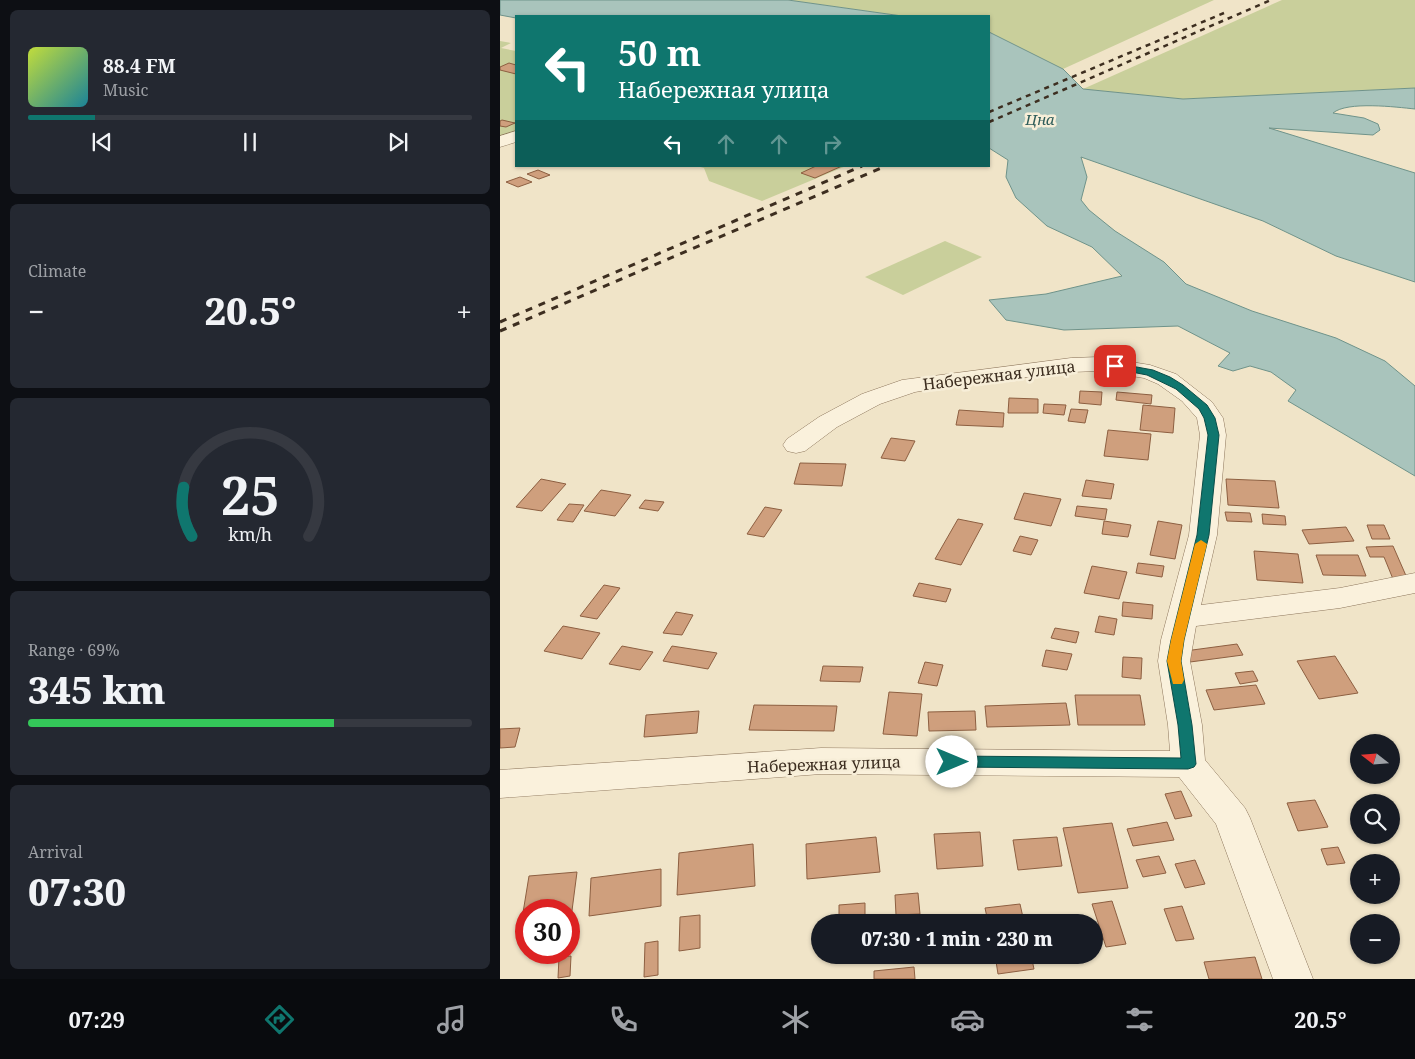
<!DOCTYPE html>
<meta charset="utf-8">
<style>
:root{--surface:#171b24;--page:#242831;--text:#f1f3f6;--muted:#9ea1a6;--line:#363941;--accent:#0f766e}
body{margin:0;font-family:"Noto Serif",serif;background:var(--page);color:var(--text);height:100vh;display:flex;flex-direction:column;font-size:19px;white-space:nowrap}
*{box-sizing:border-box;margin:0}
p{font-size:16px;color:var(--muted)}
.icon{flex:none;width:28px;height:28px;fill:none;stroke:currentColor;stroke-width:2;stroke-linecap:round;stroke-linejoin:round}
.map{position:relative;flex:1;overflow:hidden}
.details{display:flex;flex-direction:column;gap:10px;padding:10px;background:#0d0f14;width:500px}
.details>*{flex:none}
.hud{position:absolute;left:15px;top:15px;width:475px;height:152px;border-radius:0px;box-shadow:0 1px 4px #0004;background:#0f766e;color:#fff;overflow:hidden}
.needle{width:32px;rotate:287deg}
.buttons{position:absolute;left:850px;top:734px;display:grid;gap:10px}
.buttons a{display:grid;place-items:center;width:50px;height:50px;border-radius:50%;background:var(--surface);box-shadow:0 1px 4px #0004;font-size:25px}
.speed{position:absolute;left:15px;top:899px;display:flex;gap:10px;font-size:25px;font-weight:700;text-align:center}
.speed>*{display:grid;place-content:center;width:65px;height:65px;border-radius:50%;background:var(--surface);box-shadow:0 1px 4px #0004;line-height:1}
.speed .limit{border:8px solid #d22;background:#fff;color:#111}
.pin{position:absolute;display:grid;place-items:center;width:42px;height:42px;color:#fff;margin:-21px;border-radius:10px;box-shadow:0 2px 8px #0006}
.me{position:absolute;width:55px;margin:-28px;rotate:90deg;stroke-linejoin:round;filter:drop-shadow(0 0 4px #0008)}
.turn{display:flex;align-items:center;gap:18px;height:105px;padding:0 20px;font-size:22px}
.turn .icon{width:65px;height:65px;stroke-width:2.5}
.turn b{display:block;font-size:35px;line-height:42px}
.lanes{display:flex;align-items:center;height:48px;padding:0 20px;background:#0003;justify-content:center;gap:25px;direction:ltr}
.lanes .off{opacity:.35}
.big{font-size:38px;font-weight:800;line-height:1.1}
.details .widget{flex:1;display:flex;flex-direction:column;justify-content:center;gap:8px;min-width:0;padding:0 18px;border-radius:8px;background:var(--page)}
.details .dial{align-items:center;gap:0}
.dial svg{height:130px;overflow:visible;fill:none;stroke:var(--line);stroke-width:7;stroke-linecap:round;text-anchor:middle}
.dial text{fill:var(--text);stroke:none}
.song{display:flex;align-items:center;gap:15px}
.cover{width:60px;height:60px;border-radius:8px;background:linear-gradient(135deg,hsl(70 70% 55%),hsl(190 70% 35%))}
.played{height:5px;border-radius:2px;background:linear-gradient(90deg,var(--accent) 15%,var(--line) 15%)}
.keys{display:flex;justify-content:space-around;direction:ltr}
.heat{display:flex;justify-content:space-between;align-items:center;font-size:28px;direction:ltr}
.charge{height:8px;border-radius:4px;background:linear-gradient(90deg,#34c759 69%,var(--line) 0)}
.trip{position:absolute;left:311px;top:914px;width:292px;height:50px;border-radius:25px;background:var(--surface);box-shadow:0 1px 4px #0004;font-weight:800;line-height:50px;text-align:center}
.dock{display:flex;height:80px;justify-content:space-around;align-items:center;background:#090b0e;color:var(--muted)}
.dock .icon{width:35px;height:35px}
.dock .current{color:var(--accent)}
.dock b{font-size:22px;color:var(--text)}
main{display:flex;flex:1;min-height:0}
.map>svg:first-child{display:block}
</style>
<main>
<section class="details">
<div class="widget">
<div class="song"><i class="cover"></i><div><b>88.4 FM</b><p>Music</p></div></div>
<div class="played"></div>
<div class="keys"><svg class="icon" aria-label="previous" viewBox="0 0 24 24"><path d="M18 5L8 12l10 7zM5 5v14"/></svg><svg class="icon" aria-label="pause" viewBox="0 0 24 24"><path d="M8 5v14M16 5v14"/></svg><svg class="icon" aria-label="next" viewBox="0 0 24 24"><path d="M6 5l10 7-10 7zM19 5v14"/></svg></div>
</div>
<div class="widget"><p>Climate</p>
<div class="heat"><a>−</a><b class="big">20.5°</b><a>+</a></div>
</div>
<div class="widget dial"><svg viewBox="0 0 100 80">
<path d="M14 69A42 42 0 1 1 86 69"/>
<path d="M14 69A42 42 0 0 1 9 39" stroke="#0f766e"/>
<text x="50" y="56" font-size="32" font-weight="700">25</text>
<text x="50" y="72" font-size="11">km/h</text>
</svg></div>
<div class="widget"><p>Range · 69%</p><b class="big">345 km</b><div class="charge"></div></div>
<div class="widget"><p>Arrival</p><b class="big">07:30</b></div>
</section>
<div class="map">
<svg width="915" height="979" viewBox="0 0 915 979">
<rect width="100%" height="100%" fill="#f0e4c8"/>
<g fill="#c9cf9b">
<path d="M288,0H714L563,69L489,32V16H402Z"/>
<path d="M782,0H915V88L683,99L583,89Z"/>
<path d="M0,41L11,43L1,48L16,51V133L0,138Z"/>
<path d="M197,166H346L262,201L209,181L204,168Z"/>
<path d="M445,241L482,257L403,295L365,277Z"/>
</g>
<g fill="#a9c4bc" stroke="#6f938a">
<path d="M0,0H288L402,16H16V18L0,15Z"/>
<path d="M489,32L563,69L583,89L683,99L915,88V109C896,107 847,101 833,113L864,118L878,124L880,130L873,135L769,128L915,173V282L836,256L763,221L581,157L587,177L581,200L589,210L615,231L664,262L686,284L752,311L836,338L885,361L915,386V476L788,401L796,390L771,372L750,366L733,371L718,366L730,353L678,326L564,330L506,320L489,300L546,294L622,276L592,247L547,226L516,198L506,177L508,160L489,148Z"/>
</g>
<g fill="#cf9f7d" stroke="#8d5f41">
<path d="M9,63L16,65V74L0,70V67Z"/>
<path d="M2,120L15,123L6,127L0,126V121Z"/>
<path d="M316,166H342L315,178L301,173Z"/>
<path d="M38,170L50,175L39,179L27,174Z"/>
<path d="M20,177L32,182L18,187L6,182Z"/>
<path d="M580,391L602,392L601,405L579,403Z"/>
<path d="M617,392L652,395L651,404L616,400Z"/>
<path d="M509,398L538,399V413H508Z"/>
<path d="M544,404L566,405L564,415L543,413Z"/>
<path d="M643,405L675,408L673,433L640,430Z"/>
<path d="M571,409L588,410L585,423L568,421Z"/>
<path d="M459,410L504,413L503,427L456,425Z"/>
<path d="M608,430L651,434L648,460L604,456Z"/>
<path d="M391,438L415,441L405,461L381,458Z"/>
<path d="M300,463L346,464L342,486L294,484Z"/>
<path d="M41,479L66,484L42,511L16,507Z"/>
<path d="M726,479L775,481L779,508L728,505Z"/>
<path d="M586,480L614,484L611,499L582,496Z"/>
<path d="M101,490L131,495L115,516L84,511Z"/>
<path d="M524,493L561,499L551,526L514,519Z"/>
<path d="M145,500L164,502L158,511L139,508Z"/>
<path d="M69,504L84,505L73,522L57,520Z"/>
<path d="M577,506L607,509L605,520L575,516Z"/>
<path d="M265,507L282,510L264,537L247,534Z"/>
<path d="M725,512L750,513L752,522L727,521Z"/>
<path d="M762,514L785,516L786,525L763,524Z"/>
<path d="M458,519L483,524L461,565L435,559Z"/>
<path d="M604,521L631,525L628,537L602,534Z"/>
<path d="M658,521L682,525L675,559L650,555Z"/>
<path d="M867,525H884L890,539H872Z"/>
<path d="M846,527L854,541L809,544L802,530Z"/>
<path d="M520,536L538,540L531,555L513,551Z"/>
<path d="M893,546L907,578L893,579L884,557H870L866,547Z"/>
<path d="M754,551L798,554L803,583L757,580Z"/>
<path d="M816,555H858L866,576L823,575Z"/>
<path d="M638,563L664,566L662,577L636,573Z"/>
<path d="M592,566L627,572L619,599L584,593Z"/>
<path d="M419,583L451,589L446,602L413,596Z"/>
<path d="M104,585L120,588L97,619L80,616Z"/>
<path d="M623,602L653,605L652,619L622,616Z"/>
<path d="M176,612L193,615L182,635L163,633Z"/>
<path d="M599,616L617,619L614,635L595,632Z"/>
<path d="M63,626L100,633L82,659L44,651Z"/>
<path d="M555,628L579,632L576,643L551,638Z"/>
<path d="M737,644L743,655L690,662L685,651Z"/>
<path d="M122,646L153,652L140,670L109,664Z"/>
<path d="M172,646L217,653L208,669L163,661Z"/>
<path d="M546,650L572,654L567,670L542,666Z"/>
<path d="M835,656L858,693L819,699L797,661Z"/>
<path d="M623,657L642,658L641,679L622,677Z"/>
<path d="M425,662L443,665L437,686L418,683Z"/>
<path d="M323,666L363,667L360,682L320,681Z"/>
<path d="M753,671L758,681L740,684L735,673Z"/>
<path d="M756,685L765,704L714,710L706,690Z"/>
<path d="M389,692L422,694L417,736L383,734Z"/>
<path d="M575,695H640L645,725H578Z"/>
<path d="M566,703L570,725L487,727L485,706Z"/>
<path d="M254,705L337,706L334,731L249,730Z"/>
<path d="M199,711L197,733L144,737L146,715Z"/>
<path d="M475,711L476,730L429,731L428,712Z"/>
<path d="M20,728L15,747L0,748V729Z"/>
<path d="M681,791L692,816L675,819L665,794Z"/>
<path d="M815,800L828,827L798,831L787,803Z"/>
<path d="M667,822L674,840L633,846L627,829Z"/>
<path d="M612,823L628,888L578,893L563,828Z"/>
<path d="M480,832L483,866L437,869L434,834Z"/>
<path d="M376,837L380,872L307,879L306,844Z"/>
<path d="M557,837L562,866L518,870L513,840Z"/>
<path d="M253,844L255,886L177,895L179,853Z"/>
<path d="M838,847L845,863L827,865L821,849Z"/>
<path d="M659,856L666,873L643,877L636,860Z"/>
<path d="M695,860L705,884L685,888L675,864Z"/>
<path d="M161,869V906L89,916L91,878Z"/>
<path d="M77,872L70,926L69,910H26V930L20,931L29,876Z"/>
<path d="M418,893L420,914L396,915L395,895Z"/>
<path d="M612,901L626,944L606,947L592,904Z"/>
<path d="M365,903V922H339V905Z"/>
<path d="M520,904L524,922H488L485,908Z"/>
<path d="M682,906L694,939L676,941L664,909Z"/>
<path d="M200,915V948L179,951L180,917Z"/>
<path d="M158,941V975L144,977L145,943Z"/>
<path d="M495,955H531L534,969L498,974Z"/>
<path d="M71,956L70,976L58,978L59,957Z"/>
<path d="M755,957L762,979H709L704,962Z"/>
<path d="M414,967L415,979H374V971Z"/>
</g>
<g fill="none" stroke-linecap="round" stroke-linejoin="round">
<defs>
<g id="minor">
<path d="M16,131V142L0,147V136Z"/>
<path d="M600,357L650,365L676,374L712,402L723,418L726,435L717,535L701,605L840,588L915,573V593L840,608L696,626L690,661L702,725L705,760L745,808L750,818L813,979H773L716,824L679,777L321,774L0,798V770L321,748L670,751L668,725L658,661L661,640L689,535L700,435L697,418L682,401L658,384L644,378L600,371L571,372L438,388L415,392L380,404L337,427L305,451L296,453L287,451L283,445L287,439L319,417L362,394L402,380L571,358Z"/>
</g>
</defs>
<use href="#minor" stroke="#8d765c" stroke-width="1"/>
<use href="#minor" fill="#faf1dc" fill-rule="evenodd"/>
<g stroke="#3d2e20" stroke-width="2.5" stroke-dasharray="5 5" stroke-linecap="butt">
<path d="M489,112L724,13"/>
<path d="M489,122L771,0"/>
</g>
<g stroke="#3d2e20" stroke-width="3" stroke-dasharray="7 7" stroke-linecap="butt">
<path d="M0,322L362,166"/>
<path d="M0,331L386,166"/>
</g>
</g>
<path fill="#0f766e" stroke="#0a4d48" d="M615,363L653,370L670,377L683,385L707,405L715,418L719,435L709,535L684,640L681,661L692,725L696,764L694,767L688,769L452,767L447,765L445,762L447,758L452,756L681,758L678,725L667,661L671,640L697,535L708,435L704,418L699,409L676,389L647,375L611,368V364Z"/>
<path fill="#f59e0b" d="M701,540L707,544L684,640L681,661L684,680L682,684H673L667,661L671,640L695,544Z"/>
<g text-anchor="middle" stroke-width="5" stroke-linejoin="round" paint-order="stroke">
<g font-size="15" font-style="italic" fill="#2f5d5a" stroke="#f7eed8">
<text x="540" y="125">Цна</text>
</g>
<g font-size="16" fill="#3d2e20" stroke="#f7eed8">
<text transform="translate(499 375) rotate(-7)" y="6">Набережная улица</text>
<text transform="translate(324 764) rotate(-2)" y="6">Набережная улица</text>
</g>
</g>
</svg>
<div class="buttons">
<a><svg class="needle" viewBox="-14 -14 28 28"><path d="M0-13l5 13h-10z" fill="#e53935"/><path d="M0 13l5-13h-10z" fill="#9ea1a6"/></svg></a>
<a><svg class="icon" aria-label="search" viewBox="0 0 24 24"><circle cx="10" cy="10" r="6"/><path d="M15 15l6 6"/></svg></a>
<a>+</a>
<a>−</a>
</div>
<div class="speed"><div class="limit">30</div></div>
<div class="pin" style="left:615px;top:366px;background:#d93025"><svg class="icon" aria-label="arrive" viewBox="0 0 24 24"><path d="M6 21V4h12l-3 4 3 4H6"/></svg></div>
<svg class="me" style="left:452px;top:762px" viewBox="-20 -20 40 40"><circle r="19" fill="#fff"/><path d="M0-13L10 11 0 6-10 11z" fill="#0f766e"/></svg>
<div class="trip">07:30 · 1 min · 230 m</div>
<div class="hud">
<div class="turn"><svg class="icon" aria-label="left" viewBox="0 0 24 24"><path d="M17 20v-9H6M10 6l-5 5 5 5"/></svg><div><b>50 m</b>Набережная улица</div></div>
<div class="lanes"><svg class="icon" aria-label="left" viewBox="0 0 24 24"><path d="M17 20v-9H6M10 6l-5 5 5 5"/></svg><svg class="icon off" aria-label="ahead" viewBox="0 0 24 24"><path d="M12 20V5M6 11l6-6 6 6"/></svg><svg class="icon off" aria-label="ahead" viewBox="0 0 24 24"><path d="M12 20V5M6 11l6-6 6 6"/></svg><svg class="icon off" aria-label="right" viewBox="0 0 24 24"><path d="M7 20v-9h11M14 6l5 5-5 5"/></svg></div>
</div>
</div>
</main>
<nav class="dock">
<b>07:29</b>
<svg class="icon current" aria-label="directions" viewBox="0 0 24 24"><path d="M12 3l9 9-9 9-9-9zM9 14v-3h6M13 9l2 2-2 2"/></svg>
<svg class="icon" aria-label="music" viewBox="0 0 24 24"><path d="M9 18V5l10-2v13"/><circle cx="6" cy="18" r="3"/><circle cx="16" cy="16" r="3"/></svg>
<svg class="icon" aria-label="phone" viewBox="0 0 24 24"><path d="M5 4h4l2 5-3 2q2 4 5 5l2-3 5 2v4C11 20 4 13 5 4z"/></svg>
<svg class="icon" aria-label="climate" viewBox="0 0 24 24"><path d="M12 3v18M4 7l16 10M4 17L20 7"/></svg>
<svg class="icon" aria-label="car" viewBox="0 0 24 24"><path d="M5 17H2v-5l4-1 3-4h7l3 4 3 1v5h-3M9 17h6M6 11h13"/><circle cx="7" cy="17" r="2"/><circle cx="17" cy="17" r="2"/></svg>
<svg class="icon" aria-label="filters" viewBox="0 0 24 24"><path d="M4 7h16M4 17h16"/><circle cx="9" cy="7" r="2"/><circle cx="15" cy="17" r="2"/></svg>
<b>20.5°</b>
</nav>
